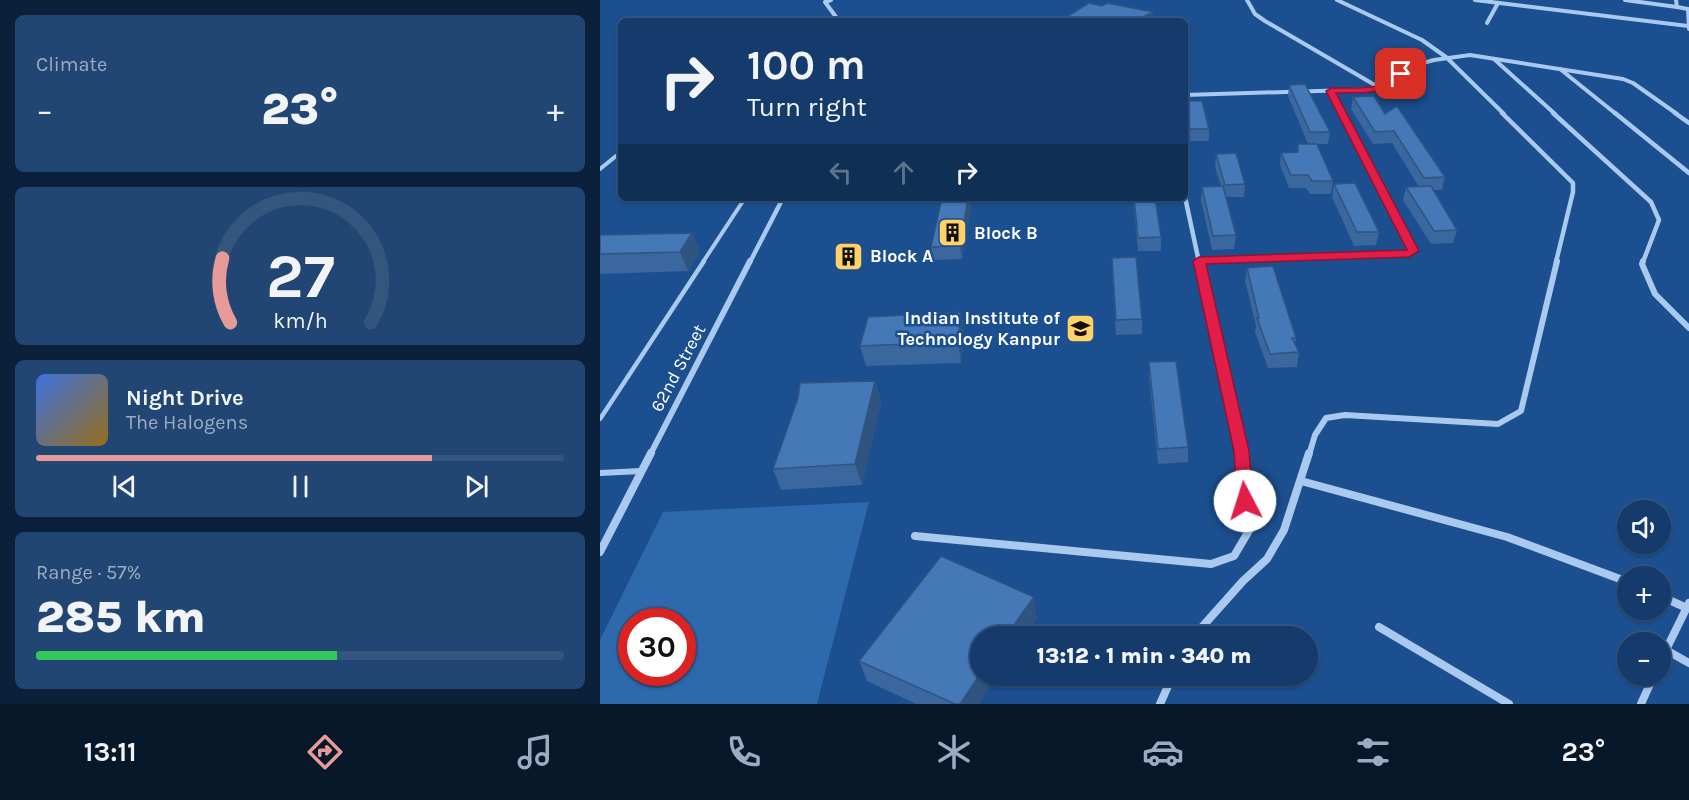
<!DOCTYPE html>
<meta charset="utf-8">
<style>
:root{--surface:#143b6b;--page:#214673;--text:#f1f3f6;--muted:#9dadc1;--line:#33557e;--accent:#e69b98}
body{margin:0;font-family:Karla,sans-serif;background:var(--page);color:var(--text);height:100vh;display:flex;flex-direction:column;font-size:22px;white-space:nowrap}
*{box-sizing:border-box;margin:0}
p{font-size:20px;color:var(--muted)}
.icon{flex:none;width:33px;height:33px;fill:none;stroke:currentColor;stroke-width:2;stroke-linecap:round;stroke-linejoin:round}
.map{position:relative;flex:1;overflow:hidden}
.details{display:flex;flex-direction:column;gap:15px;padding:15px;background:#0b203b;width:600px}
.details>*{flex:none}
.top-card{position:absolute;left:18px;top:18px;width:570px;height:183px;border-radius:9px;box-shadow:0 2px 4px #0004,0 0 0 2px var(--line);background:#143b6b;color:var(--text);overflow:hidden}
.fabs{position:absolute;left:1017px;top:500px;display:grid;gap:12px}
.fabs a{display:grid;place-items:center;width:54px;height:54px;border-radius:50%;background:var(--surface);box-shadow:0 2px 4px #0004,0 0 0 2px var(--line);font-size:30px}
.speed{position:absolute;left:18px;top:608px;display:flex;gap:12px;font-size:30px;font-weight:700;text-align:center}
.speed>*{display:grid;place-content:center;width:78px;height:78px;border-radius:50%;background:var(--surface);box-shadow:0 2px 4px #0004,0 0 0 2px var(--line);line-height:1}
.speed .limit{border:9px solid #d22;background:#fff;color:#111}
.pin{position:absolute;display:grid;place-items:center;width:51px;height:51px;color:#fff;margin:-26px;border-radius:12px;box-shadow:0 3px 9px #0006}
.me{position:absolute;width:66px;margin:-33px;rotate:355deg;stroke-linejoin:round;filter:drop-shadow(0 0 4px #0008)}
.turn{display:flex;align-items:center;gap:21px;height:126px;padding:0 30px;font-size:27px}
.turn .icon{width:78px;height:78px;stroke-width:2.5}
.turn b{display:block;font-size:42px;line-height:51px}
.lanes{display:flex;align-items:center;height:57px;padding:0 30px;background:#0003;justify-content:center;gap:30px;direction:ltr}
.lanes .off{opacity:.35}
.big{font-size:45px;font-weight:800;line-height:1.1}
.details .widget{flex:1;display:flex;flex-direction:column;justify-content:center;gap:9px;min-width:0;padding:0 21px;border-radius:9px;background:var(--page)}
.details .dial{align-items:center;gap:0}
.dial svg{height:156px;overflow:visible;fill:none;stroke:var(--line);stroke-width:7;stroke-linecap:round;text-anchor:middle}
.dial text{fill:var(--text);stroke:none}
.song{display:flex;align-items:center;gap:18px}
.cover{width:72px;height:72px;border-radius:9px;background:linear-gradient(135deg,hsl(220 70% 55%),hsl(40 70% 35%))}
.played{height:6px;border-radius:3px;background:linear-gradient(90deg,var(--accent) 75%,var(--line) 75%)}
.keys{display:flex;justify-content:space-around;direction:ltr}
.heat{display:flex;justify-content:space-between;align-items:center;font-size:33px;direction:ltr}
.charge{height:9px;border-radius:4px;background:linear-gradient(90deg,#34c759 57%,var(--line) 0)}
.trip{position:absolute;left:370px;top:626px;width:348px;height:60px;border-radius:30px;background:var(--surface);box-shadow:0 2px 4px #0004,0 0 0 2px var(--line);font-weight:800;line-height:60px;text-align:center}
.tabs{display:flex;height:96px;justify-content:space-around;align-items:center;background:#08182b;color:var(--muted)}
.tabs .icon{width:42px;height:42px}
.tabs .selected{color:var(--accent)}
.tabs b{font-size:27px;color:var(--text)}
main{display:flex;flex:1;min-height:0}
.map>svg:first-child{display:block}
</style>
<main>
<section class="details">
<div class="widget"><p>Climate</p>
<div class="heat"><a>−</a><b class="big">23°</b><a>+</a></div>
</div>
<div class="widget dial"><svg viewBox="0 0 100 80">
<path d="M14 69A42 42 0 1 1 86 69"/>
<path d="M14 69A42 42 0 0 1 10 36" stroke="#e69b98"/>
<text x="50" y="56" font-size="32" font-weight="700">27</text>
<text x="50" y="72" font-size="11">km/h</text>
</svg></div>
<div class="widget">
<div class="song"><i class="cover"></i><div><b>Night Drive</b><p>The Halogens</p></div></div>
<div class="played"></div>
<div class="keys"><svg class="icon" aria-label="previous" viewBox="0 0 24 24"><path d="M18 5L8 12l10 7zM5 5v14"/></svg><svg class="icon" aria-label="pause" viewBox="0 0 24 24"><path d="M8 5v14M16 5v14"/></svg><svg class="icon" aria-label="next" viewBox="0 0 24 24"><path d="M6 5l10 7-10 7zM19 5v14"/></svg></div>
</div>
<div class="widget"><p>Range · 57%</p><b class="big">285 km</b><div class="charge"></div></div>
</section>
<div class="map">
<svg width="1089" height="704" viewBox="0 0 1089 704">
<rect width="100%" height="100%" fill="#1b4f8f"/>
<path fill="#2e69ad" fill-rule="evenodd" d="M269,502L217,704H0V640L63,512ZM32,621H82V672H32Z"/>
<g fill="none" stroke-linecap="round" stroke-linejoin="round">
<g stroke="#a9c9ee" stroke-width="4">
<path d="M0,169L21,152"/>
<path d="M103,262L145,198"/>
</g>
<path stroke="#a9c9ee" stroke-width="4.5" d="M0,419L104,261"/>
<path stroke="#a9c9ee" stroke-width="6" d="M0,473L41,471"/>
<g stroke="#a9c9ee" stroke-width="4">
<path d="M231,0L225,2L239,21"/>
<path d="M647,0L655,14L665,21L780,88"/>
<path d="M737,0L822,40L846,57L904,114"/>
<path d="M875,0L1088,26"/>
<path d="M1025,0L1077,7"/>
<path d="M1076,0L1077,7L1088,9L1089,29"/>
<path d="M887,23L898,3"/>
<path d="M894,59L955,114"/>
<path d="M960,69L1016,114"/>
<path d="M731,91L743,114"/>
<path d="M585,95L782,89L816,65L834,60L870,55L1023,79L1033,83L1077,114"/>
</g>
<g stroke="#a9c9ee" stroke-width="4.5">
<path d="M902,113L973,183V192L956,262"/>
<path d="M953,113L1051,202L1059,220L1043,262"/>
<path d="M1015,113L1089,173"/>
<path d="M1075,113L1089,123"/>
<path d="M585,197L599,262"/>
<path d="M599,261L809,253L813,251L742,113"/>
<path d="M150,262L183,198"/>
</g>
<g stroke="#a9c9ee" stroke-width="6">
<path d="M599,261H602"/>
<path d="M599,261L641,455"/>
<path d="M1043,261L1042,264L1055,294L1089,328"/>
<path d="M50,455L150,261"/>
<path d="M709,455L715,435L726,418L745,415L898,424L921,411L957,261"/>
</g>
<g stroke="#a9c9ee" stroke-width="8">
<path d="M701,481L907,537L1028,582"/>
<path d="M315,536L611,564L634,556L650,529L641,453"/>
<path d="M0,552L51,453"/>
<path d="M1060,596L1087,608"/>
<path d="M779,627L909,704"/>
<path d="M594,636L643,581L667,559L684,530L709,453"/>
<path d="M1066,650L1089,663"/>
<path d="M1060,662L1089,603"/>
<path d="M560,704L573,675"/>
<path d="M1041,704L1054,675"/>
</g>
</g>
<g fill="#3a679d">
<path d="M689,85L730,132L728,144H717L733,181L731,194H710L706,188H689L680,165L681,153L697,152L698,144H708L688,96Z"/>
<path d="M753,97L785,114L845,177L842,190H834L857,230L853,243L831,244L803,200L806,187H819L792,143L773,144L751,109Z"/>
<path d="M585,111L609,129V141H589L585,125Z"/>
<path d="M616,154L645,184L644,197H626L636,235L634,249L612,250L601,200L602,187L621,186L615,167Z"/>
<path d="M734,184L779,232L776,245L754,246L732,197Z"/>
<path d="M101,198H128L125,202L103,203Z"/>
<path d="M211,198H240L212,199Z"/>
<path d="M369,198H370L371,207L362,259L333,260L331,247Z"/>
<path d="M510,198H531L510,199Z"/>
<path d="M533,198H555L561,237V251H538Z"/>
<path d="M92,233L100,252L88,271L0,274V235Z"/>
<path d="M647,268L696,338L695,344L699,352L697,367L668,368L655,332L656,326L645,281Z"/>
<path d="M512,271L542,319V334L516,335Z"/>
<path d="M361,312L364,332L361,363L266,366L260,346Z"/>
<path d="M549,362L588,447V462L558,464L549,377Z"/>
<path d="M275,381L281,402L262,485L181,490L173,469Z"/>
<path d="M437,618L424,636H381L379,704H316L267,681L259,661Z"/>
</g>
<g fill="#305480">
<path d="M553,12V21H535Z"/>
<path d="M368,198H370L371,207L362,259L360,246Z"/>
<path d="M92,233L100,252L88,271L80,252Z"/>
<path d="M361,312L364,332L361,363L358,342Z"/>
<path d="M275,381L281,402L262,485L255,464Z"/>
<path d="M434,597L437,618L424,636H406Z"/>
<path d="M381,673V675H398L379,704H360Z"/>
</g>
<g fill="#4478b7" stroke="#305480" stroke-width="1.5">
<path d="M489,3L502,6L507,3L553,12L535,21H460Z"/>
<path d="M705,84L730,132H710L689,85Z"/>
<path d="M774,96L785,114L797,106L845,177L824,178L794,131L775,132L753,97Z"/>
<path d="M585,101H602L609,129H590L585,111Z"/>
<path d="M698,144H717L733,181H712L708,175H691L681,153L698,152Z"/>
<path d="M636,153L645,184L625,185L616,154Z"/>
<path d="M755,183L779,232H757L734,184Z"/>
<path d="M623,186L636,235L613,236L602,187Z"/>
<path d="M831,186L857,230L834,231L806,187Z"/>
<path d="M342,198H368L360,246L331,247Z"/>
<path d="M534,198H555L561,237L538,238Z"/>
<path d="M92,233L80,252L0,254V235Z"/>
<path d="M536,257L542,319L516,320L512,258Z"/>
<path d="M673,266L696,338H692L699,352L670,354L657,318H659L647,268Z"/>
<path d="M361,312L358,342L260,346L268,317Z"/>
<path d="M576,361L588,447L558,449L549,362Z"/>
<path d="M275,381L255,464L173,469L198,398L200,383Z"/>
<path d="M341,556L434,597L406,636H381V673L360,704H355L259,661Z"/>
</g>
<path fill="#e11d48" stroke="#92132f" stroke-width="1.5" d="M798,72L805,74C789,97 762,92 736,93L819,251L809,257L606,264L649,451L653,501L651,506L645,508L639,506L637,501L634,451L593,261L599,257L807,250L726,91L731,88C753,87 783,93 798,72Z"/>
<defs>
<symbol id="building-square" viewBox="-11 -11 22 22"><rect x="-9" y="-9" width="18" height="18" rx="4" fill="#ffd166" stroke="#1b4f8f"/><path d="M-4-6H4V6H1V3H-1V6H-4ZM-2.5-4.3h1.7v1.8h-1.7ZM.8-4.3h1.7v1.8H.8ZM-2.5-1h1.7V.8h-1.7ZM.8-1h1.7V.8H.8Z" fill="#111"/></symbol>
<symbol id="university-square" viewBox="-11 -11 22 22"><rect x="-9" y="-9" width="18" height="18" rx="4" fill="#ffd166" stroke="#1b4f8f"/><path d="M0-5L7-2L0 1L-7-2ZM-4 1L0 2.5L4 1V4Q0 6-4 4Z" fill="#111"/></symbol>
</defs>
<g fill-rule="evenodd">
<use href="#building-square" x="336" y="216" width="33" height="33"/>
<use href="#building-square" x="232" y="240" width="33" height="33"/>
<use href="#university-square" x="464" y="312" width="33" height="33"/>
</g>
<g text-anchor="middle" stroke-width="5" stroke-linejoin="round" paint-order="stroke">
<g font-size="18" font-weight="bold" fill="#fff" stroke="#1b4f8f" text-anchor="start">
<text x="374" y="239">Block B</text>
<text x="270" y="262">Block A</text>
<text x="460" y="324" text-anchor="end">Indian Institute of<tspan x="460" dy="21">Technology Kanpur</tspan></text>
</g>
<g font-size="18" fill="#fff" stroke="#1b4f8f">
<text transform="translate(78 368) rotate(-62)" y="6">62nd Street</text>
</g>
</g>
</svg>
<div class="fabs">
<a><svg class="icon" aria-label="sound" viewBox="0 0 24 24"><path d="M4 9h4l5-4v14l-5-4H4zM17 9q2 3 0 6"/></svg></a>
<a>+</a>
<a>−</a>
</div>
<div class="speed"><div class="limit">30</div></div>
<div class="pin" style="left:801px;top:74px;background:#d93025"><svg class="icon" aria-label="arrive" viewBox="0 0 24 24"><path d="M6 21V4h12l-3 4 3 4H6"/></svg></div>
<svg class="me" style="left:645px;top:501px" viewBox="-20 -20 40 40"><circle r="19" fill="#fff"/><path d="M0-13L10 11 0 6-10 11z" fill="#e11d48"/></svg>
<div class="trip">13:12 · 1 min · 340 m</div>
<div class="top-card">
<div class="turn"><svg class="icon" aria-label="right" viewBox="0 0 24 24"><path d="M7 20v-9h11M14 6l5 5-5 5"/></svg><div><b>100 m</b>Turn right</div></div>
<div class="lanes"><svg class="icon off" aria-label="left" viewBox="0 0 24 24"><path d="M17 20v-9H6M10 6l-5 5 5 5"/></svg><svg class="icon off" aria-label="ahead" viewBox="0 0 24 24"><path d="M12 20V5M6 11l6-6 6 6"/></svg><svg class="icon" aria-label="right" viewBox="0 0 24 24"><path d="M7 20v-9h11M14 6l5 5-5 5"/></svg></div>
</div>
</div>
</main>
<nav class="tabs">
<b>13:11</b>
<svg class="icon selected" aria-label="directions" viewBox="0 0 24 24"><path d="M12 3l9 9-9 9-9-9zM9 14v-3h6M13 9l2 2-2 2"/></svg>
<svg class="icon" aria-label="music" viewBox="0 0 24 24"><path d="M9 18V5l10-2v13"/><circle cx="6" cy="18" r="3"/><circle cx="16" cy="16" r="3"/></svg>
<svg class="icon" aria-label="phone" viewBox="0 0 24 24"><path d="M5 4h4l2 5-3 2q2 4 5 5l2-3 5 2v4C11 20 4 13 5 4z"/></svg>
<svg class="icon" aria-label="climate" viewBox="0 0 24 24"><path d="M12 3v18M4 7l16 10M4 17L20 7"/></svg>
<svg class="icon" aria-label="car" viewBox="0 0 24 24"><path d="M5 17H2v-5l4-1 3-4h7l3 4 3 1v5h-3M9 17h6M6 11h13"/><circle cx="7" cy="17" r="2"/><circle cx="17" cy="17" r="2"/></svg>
<svg class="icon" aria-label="filters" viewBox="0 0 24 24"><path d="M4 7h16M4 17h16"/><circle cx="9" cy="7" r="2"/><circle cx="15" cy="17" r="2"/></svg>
<b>23°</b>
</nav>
